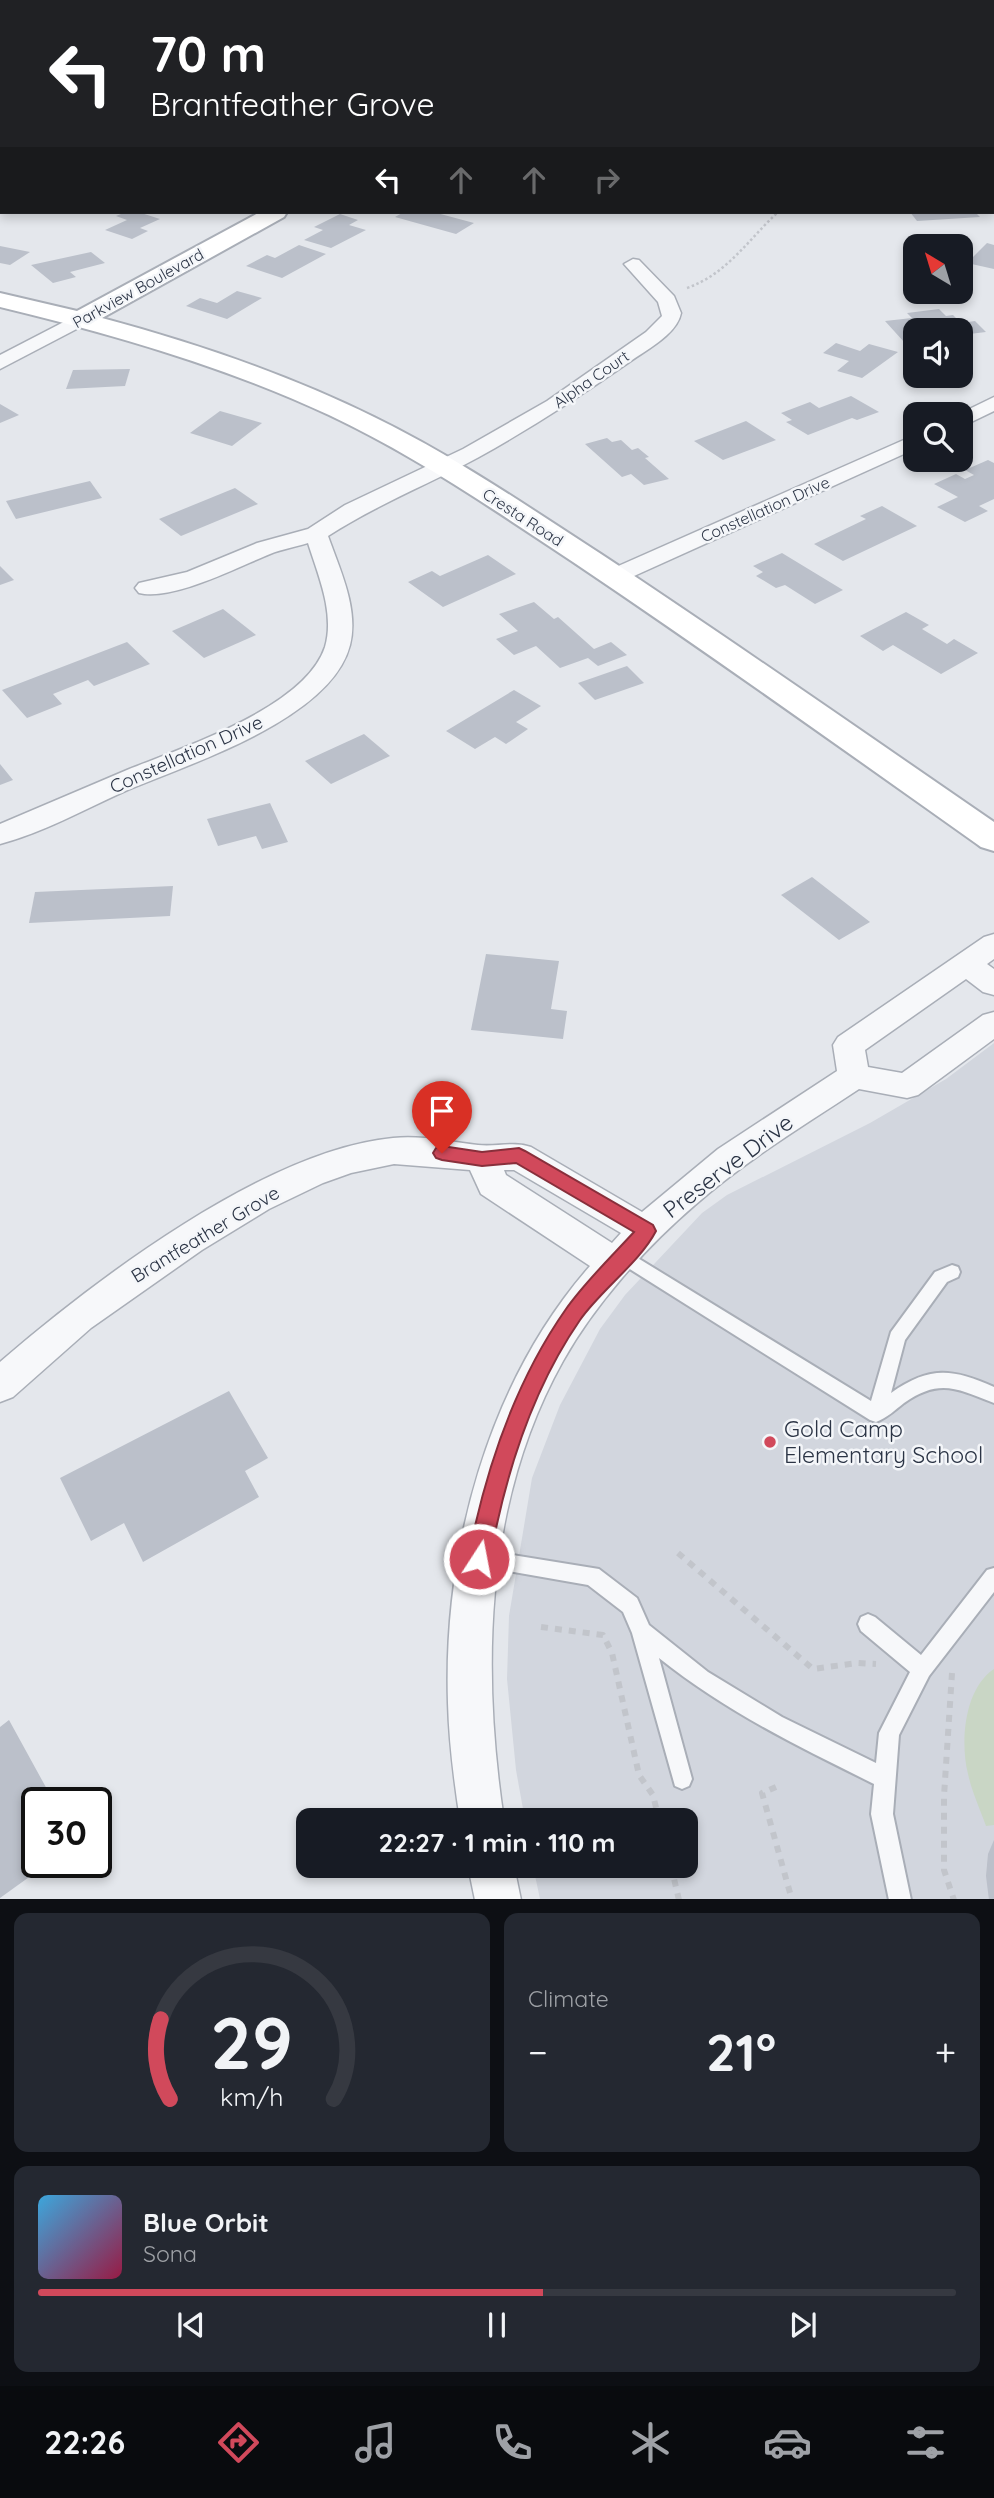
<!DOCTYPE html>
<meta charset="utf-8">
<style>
:root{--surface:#171b24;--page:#242831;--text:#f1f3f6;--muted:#9ea1a6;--line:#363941;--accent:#d1495b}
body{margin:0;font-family:Quicksand,sans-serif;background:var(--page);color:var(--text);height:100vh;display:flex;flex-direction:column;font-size:26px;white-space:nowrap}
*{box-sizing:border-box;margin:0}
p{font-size:23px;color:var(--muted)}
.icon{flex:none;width:38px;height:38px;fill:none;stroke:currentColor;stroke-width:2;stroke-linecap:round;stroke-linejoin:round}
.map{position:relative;height:1899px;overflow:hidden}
.panel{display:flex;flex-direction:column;gap:14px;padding:14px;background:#0d0f14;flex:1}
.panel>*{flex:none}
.top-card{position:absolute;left:0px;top:0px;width:994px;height:214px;box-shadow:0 4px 10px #0003;background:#202124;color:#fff;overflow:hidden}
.needle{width:46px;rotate:322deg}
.controls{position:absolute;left:903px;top:234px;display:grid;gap:14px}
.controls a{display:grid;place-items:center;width:70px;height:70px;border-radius:14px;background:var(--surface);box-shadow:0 4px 10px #0003;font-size:35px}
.speed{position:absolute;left:21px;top:1787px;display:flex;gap:14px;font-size:35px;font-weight:700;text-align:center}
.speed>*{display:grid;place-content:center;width:91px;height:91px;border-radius:50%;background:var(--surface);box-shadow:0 4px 10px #0003;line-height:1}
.speed .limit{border:4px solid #111;border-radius:10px;background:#fff;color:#111}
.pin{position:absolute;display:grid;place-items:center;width:60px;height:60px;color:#fff;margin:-72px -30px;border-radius:50% 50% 50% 0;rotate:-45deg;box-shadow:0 0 7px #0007}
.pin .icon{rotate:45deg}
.me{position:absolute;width:77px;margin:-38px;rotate:11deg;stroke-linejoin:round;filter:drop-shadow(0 0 5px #0008)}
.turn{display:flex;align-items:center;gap:24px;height:147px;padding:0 35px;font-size:32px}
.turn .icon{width:91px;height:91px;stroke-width:2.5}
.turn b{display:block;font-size:49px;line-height:60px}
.lanes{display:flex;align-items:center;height:66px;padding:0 35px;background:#0003;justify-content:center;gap:35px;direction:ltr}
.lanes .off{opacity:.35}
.big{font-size:52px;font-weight:700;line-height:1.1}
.panel .widget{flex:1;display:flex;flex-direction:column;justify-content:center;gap:10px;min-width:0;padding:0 24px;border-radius:14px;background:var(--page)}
.panel .dial{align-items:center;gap:0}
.dial svg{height:182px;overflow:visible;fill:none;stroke:var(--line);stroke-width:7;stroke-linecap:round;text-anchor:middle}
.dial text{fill:var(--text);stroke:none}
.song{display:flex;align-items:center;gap:21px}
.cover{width:84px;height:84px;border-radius:10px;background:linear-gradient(135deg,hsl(200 70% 55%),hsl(340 70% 35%))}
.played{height:7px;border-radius:4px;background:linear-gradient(90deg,var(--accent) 55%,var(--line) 55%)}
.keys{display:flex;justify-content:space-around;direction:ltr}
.heat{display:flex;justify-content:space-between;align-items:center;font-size:38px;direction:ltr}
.panel .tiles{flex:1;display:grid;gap:14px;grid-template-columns:1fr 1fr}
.widget:last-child{grid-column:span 2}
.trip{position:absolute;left:296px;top:1808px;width:402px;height:70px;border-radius:14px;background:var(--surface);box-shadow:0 4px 10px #0003;font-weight:700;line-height:70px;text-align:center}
.menu{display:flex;height:112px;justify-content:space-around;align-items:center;background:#090b0e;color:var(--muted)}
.menu .icon{width:49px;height:49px}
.menu .current{color:var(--accent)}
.menu b{font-size:32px;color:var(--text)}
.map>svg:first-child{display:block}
</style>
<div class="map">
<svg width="994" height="1900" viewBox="0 0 994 1900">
<rect width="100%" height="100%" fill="#e4e7ec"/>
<path fill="#d2d6de" d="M994,1043V1899H540L533,1866H686V1820H525L516,1770L507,1679L509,1616L532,1478L560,1405L600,1329L625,1295L702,1213L727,1195L870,1123L946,1079Z"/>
<path fill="#c9d6c5" d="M994,1669V1825L986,1826C980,1809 972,1792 968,1774C960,1742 964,1689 994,1669Z"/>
<g fill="#bbc0ca">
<path d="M126,212H138L160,219L140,228L148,231L132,239L105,230L127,220L116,216Z"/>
<path d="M404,212L422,214L433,212L474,223L456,234L395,217Z"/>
<path d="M910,212H975L980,217L917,221Z"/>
<path d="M340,214L358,220L349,225L366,230L331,248L304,240L323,230L314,227Z"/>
<path d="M987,243L994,245V269L967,263Z"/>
<path d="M299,245L326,254L282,278L246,266L267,255L275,258Z"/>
<path d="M0,246L30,252L10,265L0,263Z"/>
<path d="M91,252L105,263L70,272L76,277L53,283L31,265Z"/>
<path d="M237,291L262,298L227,319L186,306L200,298L217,303Z"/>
<path d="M939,309L946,316L953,315L961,323L975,321L986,332L961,335V331H915V341L904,342L885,321L912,318L907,313Z"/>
<path d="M836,343L860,351L869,344L898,352L862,378L837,371L849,361L823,353Z"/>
<path d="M130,369L125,386L66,389L73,370Z"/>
<path d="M851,396L879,412L857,420L852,418L808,435L786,422L792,420L781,413L810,402L819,408Z"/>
<path d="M0,404L19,415L0,423Z"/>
<path d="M220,411L262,423L232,446L190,433Z"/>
<path d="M746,421L776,440L723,460L694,441Z"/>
<path d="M607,438L612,442L621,440L632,450L638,448L649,457L645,458L669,479L644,485L631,474L622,477L585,444Z"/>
<path d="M988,460L994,463V499L979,506L988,511L965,522L937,507L958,497L934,484L956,474L965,479L974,475L965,470Z"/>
<path d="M90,481L102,498L16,519L6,501Z"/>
<path d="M235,488L258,504L181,536L159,519Z"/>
<path d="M882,506L917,526L843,561L814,544L866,519L860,516Z"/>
<path d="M782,553L843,590L815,604L785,585L776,588L756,576L763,572L753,566Z"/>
<path d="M488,555L516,574L443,607L408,582L432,571L440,576Z"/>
<path d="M0,566L14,580L0,585Z"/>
<path d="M534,602L554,619L558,617L594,649L611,642L627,655L598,666L588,658L560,668L536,646L514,655L496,639L518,631L499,614Z"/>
<path d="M223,609L256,635L204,658L172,631Z"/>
<path d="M906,612L929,625L922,629L947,644L954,639L978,653L941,674L893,645L883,651L860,636Z"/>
<path d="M127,642L150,664L94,686L88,680L53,694L62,704L27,718L2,690Z"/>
<path d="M627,666L644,683L595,700L578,683Z"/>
<path d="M514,690L541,706L516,722L528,729L506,744L495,737L475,749L446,731Z"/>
<path d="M364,734L390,756L331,784L305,761Z"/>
<path d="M0,764L13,780L0,785Z"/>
<path d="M270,803L288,842L262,849L256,836L218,846L207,819Z"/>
<path d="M812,877L870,922L839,940L781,895Z"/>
<path d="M173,886L170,916L29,923L35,892Z"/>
<path d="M486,954L559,961L551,1009L567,1011L563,1039L471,1030Z"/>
<path d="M229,1391L268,1458L245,1471L259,1497L143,1562L124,1523L91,1541L60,1478Z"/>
<path d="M9,1720L54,1802H37V1862H50L0,1898V1727Z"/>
<path d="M994,1840V1900H989L986,1876L988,1854Z"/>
</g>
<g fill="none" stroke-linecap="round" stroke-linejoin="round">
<defs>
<g id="lane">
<rect x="992" y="4" width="2" height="4"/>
<path d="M623,1249L871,1401L891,1332L935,1272L952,1265L958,1267L960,1272L958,1277L947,1282L905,1340L891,1393C929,1366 952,1368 994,1387V1403C957,1389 940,1378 904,1403C895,1410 887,1418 876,1422L870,1420L617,1261L615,1256L617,1251Z"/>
<path d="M481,1550L599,1569L637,1598L649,1625L708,1672L782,1717L876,1763L879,1733L910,1672L861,1631L858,1624L861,1617L868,1614L875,1617L921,1655L987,1570L994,1568V1592L929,1676L899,1735L893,1814L911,1900H889L871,1814L874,1784C799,1747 725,1711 659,1658L692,1779L689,1786L682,1789L675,1786L632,1633L623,1612L588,1585L474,1565L472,1559L474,1553Z"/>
</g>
<g id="street">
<path d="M86,0H101L85,2Z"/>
<path d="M317,0H332L316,2Z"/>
<path d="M665,0H686L687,2H667Z"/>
<path d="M0,41H2L0,50Z"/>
<path d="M2,157V167L0,168V158Z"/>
<path d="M633,259L639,260L674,296L681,313C677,335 644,351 628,363C579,397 531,428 479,457C429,484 376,505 328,536C340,570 359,609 350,645C331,720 188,764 123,792C83,810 42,833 0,844V824C42,806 85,788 127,770C183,747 305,708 325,647C335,613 318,575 308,543C295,547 282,549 270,554C238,567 173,601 139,593L135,588L139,583L187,572L257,543L308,529L345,505L463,449L547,401L646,332L662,316L658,302L624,264Z"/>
<path d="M83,312L92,318L90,322L0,369V355Z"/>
<path d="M994,397V411L961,427V415H957Z"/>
<path d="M915,435V449L623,581H607L603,576L607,571Z"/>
<path d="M994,934V959L987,964L994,969V995L983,992L966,979L865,1050L868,1067L902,1073L983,1015L994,1012V1039L918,1095L907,1098L859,1089C803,1126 745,1161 695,1205C645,1248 595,1304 563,1361C485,1500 481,1667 504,1820H460C454,1781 449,1742 448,1703C443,1550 488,1382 590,1266L481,1194L470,1170L394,1164L351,1173L323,1183L269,1209L202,1250L91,1328L13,1397L0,1402V1362C95,1280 266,1150 393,1138C422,1135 451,1142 478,1145C497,1147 513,1141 531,1147L642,1212L718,1149L837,1071L833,1045L838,1037L984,937ZM504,1170H514L621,1233L612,1243L506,1175Z"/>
<path d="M468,1866H514L521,1900H475Z"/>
</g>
<g id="secondary">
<path d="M639,0H658L638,2Z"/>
<path d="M260,212H287L284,217L102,318C195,343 287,374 374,417C454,456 527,506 601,554C733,641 863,732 994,822V851L981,847C847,752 713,656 576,564C496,511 416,456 329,415C224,366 112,334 0,307V293L77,311Z"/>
</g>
</defs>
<use href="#lane" stroke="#a9aeb7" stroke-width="4"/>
<use href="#street" stroke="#a9aeb7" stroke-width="3"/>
<use href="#secondary" stroke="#a9aeb7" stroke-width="4"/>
<path stroke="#c2c5cb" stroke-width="2.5" stroke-dasharray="2.5 2.5" stroke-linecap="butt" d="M687,288C727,274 748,240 778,212"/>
<g stroke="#c2c5cb" stroke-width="6" stroke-dasharray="7 7" stroke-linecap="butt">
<path d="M678,1553L813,1669L857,1663L876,1664"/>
<path d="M541,1627L603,1635L612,1653L639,1775L653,1795L659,1820"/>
<path d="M952,1673L944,1796V1870L954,1900"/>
<path d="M776,1787L762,1793L792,1900"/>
<path d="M671,1866L679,1900"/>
</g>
<use href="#lane" fill="#f7f8fa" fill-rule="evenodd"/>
<use href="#street" fill="#f7f8fa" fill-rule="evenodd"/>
<use href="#secondary" fill="#fff" fill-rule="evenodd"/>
</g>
<path fill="#d1495b" stroke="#882f3b" stroke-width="2" d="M442,1146L482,1152L519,1148L525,1151L653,1225L656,1231C640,1262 600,1291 580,1320C531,1391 505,1475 490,1559L487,1566L479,1569L471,1566L468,1559C485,1471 514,1383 566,1309C585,1282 611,1257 634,1232L516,1163L482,1166L442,1160L436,1158L433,1153L436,1148Z"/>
<circle fill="#d1495b" stroke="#f4f6f9" stroke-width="2.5" cx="770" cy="1442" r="7"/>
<g text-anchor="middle" stroke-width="5" stroke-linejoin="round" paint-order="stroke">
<g font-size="16" fill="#2b3445" stroke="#f4f6f9">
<text transform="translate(138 288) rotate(-29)" y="6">Parkview Boulevard</text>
<text transform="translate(591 379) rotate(-35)" y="6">Alpha Court</text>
<text transform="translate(765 509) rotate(-24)" y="6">Constellation Drive</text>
<text transform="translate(523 517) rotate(33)" y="6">Cresta Road</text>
</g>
<g font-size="19" fill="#2b3445" stroke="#f4f6f9">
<text transform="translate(186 754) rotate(-24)" y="7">Constellation Drive</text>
<text transform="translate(205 1234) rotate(-31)" y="7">Brantfeather Grove</text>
</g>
<g font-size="23" fill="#2b3445" stroke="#f4f6f9">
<text transform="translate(728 1166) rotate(-37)" y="8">Preserve Drive</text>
</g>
<g font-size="23" fill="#2b3445" stroke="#f4f6f9" text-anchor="start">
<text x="784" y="1437">Gold Camp<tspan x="784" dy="26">Elementary School</tspan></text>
</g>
</g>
</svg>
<div class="controls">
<a><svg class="needle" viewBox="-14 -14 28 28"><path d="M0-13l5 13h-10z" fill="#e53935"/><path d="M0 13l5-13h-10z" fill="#9ea1a6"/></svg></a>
<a><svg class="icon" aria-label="sound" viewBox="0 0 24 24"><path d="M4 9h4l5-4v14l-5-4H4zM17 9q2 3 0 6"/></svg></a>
<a><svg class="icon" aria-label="search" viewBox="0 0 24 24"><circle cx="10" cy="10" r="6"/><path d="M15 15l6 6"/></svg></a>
</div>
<div class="speed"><div class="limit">30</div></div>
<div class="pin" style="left:442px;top:1153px;background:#d93025"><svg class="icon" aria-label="arrive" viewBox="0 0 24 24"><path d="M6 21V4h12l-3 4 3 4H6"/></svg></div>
<svg class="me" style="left:479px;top:1559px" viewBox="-20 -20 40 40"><circle r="17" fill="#d1495b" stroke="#fff" stroke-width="3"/><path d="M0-11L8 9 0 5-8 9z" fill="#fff"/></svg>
<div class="trip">22:27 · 1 min · 110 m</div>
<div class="top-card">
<div class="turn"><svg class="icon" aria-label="left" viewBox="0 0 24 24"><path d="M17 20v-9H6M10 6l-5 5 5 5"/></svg><div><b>70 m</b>Brantfeather Grove</div></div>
<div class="lanes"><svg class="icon" aria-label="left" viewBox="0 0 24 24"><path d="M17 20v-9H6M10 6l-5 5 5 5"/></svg><svg class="icon off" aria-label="ahead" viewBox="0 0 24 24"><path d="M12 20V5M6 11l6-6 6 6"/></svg><svg class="icon off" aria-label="ahead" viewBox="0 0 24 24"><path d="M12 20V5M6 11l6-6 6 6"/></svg><svg class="icon off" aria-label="right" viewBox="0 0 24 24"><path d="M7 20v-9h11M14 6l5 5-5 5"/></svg></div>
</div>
</div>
<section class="panel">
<div class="tiles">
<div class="widget dial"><svg viewBox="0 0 100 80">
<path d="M14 69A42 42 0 1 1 86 69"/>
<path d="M14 69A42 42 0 0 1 10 34" stroke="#d1495b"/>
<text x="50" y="56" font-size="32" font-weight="700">29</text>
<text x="50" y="72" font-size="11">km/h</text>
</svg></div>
<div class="widget"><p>Climate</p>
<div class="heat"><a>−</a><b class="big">21°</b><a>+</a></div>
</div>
<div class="widget">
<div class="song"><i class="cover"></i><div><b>Blue Orbit</b><p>Sona</p></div></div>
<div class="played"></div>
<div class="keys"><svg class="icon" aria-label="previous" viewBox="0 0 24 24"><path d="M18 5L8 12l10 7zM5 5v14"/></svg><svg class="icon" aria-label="pause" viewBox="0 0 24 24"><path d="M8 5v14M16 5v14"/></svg><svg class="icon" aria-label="next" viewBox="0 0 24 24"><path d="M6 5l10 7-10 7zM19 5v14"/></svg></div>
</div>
</div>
</section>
<nav class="menu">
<b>22:26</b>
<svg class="icon current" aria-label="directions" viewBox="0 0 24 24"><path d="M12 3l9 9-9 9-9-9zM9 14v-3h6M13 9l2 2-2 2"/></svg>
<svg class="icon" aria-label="music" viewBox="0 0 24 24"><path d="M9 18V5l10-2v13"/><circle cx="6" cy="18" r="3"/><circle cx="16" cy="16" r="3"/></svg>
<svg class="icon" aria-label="phone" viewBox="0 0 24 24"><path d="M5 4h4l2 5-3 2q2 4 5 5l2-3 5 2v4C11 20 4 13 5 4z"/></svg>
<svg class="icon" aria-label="climate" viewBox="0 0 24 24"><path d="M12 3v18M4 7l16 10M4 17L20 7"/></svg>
<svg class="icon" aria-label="car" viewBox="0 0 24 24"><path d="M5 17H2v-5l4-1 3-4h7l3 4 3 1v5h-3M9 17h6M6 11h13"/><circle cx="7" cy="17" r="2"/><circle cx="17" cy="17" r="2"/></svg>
<svg class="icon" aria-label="filters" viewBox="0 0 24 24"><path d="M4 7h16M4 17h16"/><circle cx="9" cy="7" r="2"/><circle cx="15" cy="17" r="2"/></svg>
</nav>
